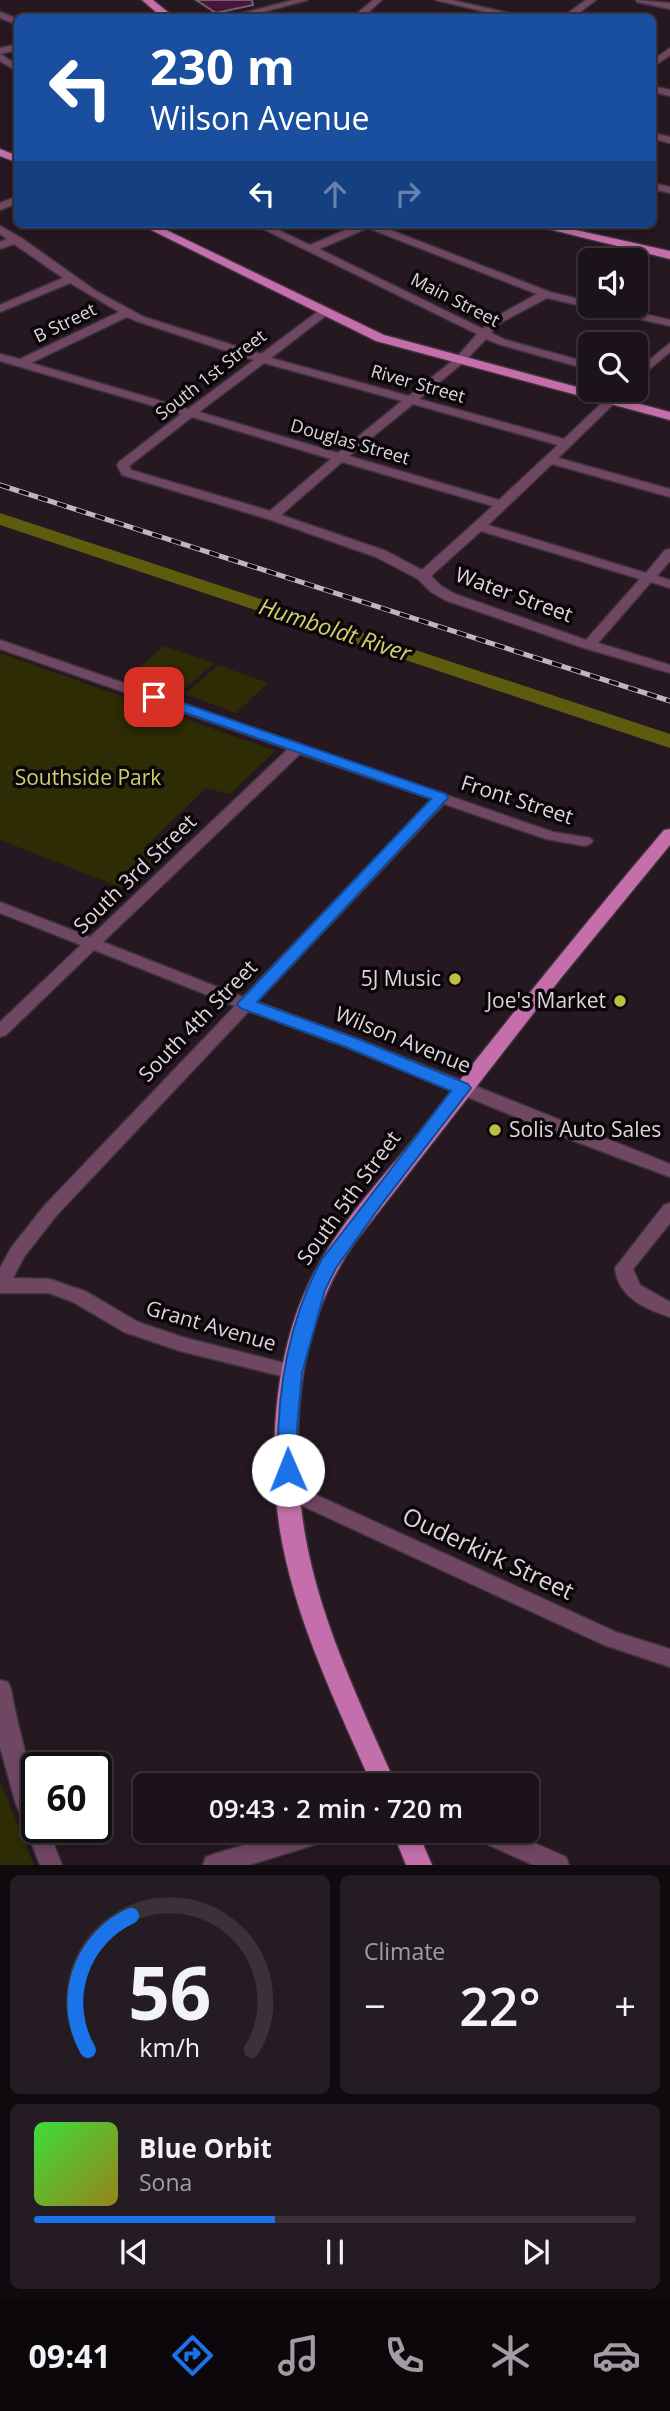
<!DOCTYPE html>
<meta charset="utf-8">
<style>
:root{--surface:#1c1219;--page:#251b22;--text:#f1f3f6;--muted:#a09ea2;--line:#3a3238;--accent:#1a73e8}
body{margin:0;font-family:"Open Sans",sans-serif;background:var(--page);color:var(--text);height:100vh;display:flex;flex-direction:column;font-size:26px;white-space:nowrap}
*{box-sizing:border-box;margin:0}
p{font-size:23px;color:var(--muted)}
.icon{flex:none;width:38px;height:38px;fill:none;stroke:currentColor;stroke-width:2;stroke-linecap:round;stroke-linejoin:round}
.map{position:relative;height:1865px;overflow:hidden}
.sheet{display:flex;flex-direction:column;gap:10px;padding:10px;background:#0f0a0e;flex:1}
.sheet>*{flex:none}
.hud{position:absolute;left:14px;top:14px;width:642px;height:214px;border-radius:10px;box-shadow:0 4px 10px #0003,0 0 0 2px var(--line);background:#1a4fa0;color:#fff;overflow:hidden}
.tools{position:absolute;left:578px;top:248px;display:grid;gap:14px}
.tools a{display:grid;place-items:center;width:70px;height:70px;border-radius:10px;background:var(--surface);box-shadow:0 4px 10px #0003,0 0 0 2px var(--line);font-size:35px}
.speed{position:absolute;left:21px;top:1752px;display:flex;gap:14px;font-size:35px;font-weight:700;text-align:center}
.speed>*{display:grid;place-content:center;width:91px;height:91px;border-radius:50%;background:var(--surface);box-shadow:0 4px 10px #0003,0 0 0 2px var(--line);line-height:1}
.speed .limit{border:4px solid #111;border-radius:10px;background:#fff;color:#111}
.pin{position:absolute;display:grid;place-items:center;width:60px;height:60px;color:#fff;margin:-30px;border-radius:14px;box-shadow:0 4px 10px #0006}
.me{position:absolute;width:77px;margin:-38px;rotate:359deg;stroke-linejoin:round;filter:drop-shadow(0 0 5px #0008)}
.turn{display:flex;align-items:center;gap:24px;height:147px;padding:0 21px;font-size:32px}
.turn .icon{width:91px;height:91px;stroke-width:2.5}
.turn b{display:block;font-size:49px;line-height:60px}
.lanes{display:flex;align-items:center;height:66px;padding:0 21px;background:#0003;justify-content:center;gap:35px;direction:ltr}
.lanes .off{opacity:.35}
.big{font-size:52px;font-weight:600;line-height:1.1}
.sheet .tile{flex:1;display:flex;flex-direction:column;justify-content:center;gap:10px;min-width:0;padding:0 24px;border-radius:10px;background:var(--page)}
.sheet .dial{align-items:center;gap:0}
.dial svg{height:182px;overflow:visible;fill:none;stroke:var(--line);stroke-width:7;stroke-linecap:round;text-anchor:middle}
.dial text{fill:var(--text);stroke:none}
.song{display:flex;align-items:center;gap:21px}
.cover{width:84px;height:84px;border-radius:10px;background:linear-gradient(135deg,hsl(120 70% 55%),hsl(50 70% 35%))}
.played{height:7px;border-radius:4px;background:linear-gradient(90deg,var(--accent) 40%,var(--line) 40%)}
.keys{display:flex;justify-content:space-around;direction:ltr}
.heat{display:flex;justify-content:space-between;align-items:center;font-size:38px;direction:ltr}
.sheet .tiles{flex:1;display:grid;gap:10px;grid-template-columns:1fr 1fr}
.tile:last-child{grid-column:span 2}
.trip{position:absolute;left:133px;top:1773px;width:406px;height:70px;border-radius:10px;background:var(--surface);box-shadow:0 4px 10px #0003,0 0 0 2px var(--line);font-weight:600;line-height:70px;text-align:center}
.dock{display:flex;height:112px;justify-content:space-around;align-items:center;background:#0b070a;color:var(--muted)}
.dock .icon{width:49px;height:49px}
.dock .on{color:var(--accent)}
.dock b{font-size:32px;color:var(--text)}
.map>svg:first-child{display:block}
</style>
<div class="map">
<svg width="670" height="1865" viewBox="0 0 670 1865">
<rect width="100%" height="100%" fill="#251821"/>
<g fill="#2d2c04">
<path d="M164,646L214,663L181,692L131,675Z"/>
<path d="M0,653L273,750L274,752L230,794L206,788L145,847L164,857L130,891L0,840Z"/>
<path d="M218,665L268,683L236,713L185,694Z"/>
<path d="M0,1781L34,1865H0Z"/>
</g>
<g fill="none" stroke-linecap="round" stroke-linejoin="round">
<path fill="#5d5c0d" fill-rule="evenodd" d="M0,513L670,734V748L0,525Z"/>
</g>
<path fill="#49153c" stroke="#72616c" stroke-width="2" d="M196,0H252L253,5L216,13Z"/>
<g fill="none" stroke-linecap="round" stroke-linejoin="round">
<defs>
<g id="minor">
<path d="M293,0H308L241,18H224Z"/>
<path d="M373,0H382L362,18H352Z"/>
<path d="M435,0H452L530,18H511Z"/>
<path d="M586,0H596L572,18H561Z"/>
<path d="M636,0L670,3V9L637,2Z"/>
<path d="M0,12L18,19V25L0,18Z"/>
<path d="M18,44V50L0,54V48Z"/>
<path d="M670,48V55L653,67V60Z"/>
<path d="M0,54L18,65V72L0,61Z"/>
<path d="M653,86L670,90V96L653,92Z"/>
<path d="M653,133L670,137V143L653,139Z"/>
<path d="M653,183L670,187V193L653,189Z"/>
<path d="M18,196V203L0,210V203Z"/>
<path d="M253,224H266L310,245L360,224H375L550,292L590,302V306H611L670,320V326L547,298L500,323L491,333L506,340L590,363V370L498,344L486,339L465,361L419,399L564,439L615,390H628L558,458L670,489V497L552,464L488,525L646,573L665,550L670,549V561L657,576L670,580V588L651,582L598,643L670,665V673L584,648L445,600L431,592L418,579L376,557L268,519L122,475L117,465L119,462L181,414L0,361V354L20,359L119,312L70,283L0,312V305L63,278L14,244L0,249V242L7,239L0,234V226L20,237L96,291L144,317L261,354L320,310H328V314L271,358L409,396L457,357L477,334ZM368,228L537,294L492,319L483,329L319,249ZM127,317L136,321L254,360L188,409L31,363ZM264,363L402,401L338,453L199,412ZM413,404L558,445L499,500L349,456ZM192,417L331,459L270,511L131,470L129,466ZM342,462L493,506L422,570L386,551L281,515ZM481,531L640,579L586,640L455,594L441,586L431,576Z"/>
<path d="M670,343V352L635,381V372Z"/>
<path d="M0,640L553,832L590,838L593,841L590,844L585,846L546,839L444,804L257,1002L358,1039L670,1164V1177L574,1141L346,1047L249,1011L56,1216L24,1257L13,1278L50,1279L87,1292L138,1322L182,1337L300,1367L303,1372L300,1377L293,1379L180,1351L124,1332L73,1302L49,1293H0V1268L11,1248L44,1206L235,1006L94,950L6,1035L0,1037V1022L81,945L0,913V902L90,937L288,749L0,649ZM300,754L432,799L243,997L103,942Z"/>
<path d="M670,1203V1223L633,1269L640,1285L670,1302V1317C645,1309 618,1297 615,1268L664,1205Z"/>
<path d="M288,1482L616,1632L670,1649V1667L604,1645L281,1496L278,1490L281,1484Z"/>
<path d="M0,1680L8,1682L11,1689C18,1734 37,1782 37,1827H47L62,1865H40L15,1801L0,1747Z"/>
<path d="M294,1830H341L338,1837L330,1840L249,1865H203L206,1857L214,1854Z"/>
<path d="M468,1830H505L566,1857L569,1865H533L471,1837Z"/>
</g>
<g id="major">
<path d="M142,0H153L175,18H163Z"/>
<path d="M0,149L18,156V163L0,156Z"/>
<path d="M139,224H154L384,335L670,412V420L376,341Z"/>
<path d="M528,224H549L670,251V259Z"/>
<path d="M670,829V845L561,978L356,1241C322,1289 306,1341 300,1399C286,1553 337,1650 396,1785H372C336,1703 295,1620 280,1531C268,1453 274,1359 307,1287C334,1227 384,1177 424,1126C502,1026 582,927 664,830Z"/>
<path d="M392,1830H417L432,1865H406Z"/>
</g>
</defs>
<use href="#minor" stroke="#3f323b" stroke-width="3"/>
<use href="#major" stroke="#3f323b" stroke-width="3"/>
<use href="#minor" fill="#704763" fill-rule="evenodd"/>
<use href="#major" fill="#c46fab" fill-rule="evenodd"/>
<defs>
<path id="rail" d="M0,485L670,701"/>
</defs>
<use href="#rail" stroke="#c0b6bd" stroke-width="5"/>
<use href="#rail" stroke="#0a0609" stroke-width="3.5" stroke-dasharray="10" stroke-linecap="butt"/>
</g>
<path fill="#1a73e8" stroke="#114b97" stroke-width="2" d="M154,693L446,794L448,798L257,1002L358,1039L468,1084L471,1088L381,1205L336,1268L325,1290L302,1373L297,1429L298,1470L295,1475L288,1478L281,1475L278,1470C276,1398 287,1323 322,1259L451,1091L346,1047L240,1008L237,1004L431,799L149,700V694Z"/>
<g fill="#bfbe41" stroke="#0a0609" stroke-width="2.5">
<circle cx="455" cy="979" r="7"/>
<circle cx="620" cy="1001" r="7"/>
<circle cx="495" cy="1130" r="7"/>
</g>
<g text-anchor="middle" stroke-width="7" stroke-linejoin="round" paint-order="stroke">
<g font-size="18" fill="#ded5db" stroke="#0a0609">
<text transform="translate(455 300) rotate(27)" y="6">Main Street</text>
<text transform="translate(65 323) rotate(-26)" y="6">B Street</text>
<text transform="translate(211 375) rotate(-38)" y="6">South 1st Street</text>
<text transform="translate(418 384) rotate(16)" y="6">River Street</text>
<text transform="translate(350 442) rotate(16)" y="6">Douglas Street</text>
</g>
<g font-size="21" fill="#ded5db" stroke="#0a0609">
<text transform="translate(514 595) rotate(20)" y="7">Water Street</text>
<text transform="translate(517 800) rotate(18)" y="7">Front Street</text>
<text transform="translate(135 874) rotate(-44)" y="7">South 3rd Street</text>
<text transform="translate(198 1021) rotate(-46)" y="7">South 4th Street</text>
<text transform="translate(403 1040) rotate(22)" y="7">Wilson Avenue</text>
<text transform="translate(349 1198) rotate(-54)" y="7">South 5th Street</text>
<text transform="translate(211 1326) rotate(16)" y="7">Grant Avenue</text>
</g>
<g font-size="21" fill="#d0d06b" stroke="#0a0609">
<text x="88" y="785">Southside Park</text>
</g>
<g font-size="21" fill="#ded5db" stroke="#0a0609" text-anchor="end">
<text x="441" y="986">5J Music</text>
<text x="606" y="1008">Joe's Market</text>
<text x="509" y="1137" text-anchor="start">Solis Auto Sales</text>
</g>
<g font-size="23" font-style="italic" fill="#d1d16c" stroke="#0a0609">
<text transform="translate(335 630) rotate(18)" y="8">Humboldt River</text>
</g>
<g font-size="24" fill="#ded5db" stroke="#0a0609">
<text transform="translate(488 1554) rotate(25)" y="8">Ouderkirk Street</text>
</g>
</g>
</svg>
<div class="tools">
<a><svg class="icon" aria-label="sound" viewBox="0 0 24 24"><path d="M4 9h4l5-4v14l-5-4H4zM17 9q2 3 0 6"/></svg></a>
<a><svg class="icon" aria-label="search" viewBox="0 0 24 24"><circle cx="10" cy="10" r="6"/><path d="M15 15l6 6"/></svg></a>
</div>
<div class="speed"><div class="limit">60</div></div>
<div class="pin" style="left:154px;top:697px;background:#d93025"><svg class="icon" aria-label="arrive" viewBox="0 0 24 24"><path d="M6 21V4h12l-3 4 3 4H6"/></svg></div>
<svg class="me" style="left:288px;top:1470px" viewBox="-20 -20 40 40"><circle r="19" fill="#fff"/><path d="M0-13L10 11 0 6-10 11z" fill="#1a73e8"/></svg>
<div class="trip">09:43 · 2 min · 720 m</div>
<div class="hud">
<div class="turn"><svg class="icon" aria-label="left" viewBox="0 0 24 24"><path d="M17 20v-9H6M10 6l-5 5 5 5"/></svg><div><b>230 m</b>Wilson Avenue</div></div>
<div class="lanes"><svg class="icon" aria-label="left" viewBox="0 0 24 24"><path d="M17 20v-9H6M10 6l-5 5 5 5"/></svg><svg class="icon off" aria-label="ahead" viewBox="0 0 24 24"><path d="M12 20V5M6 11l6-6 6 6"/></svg><svg class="icon off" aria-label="right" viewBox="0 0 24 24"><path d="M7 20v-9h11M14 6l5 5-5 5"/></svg></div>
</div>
</div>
<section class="sheet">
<div class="tiles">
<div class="tile dial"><svg viewBox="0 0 100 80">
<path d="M14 69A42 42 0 1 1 86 69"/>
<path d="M14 69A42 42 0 0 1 33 10" stroke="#1a73e8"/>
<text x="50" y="56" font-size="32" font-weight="700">56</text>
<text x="50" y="72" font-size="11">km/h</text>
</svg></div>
<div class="tile"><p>Climate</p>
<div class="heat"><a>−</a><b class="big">22°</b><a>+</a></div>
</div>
<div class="tile">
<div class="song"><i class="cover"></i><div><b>Blue Orbit</b><p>Sona</p></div></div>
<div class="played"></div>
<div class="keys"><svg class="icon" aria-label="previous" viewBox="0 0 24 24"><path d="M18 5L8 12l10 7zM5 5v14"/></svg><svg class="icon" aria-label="pause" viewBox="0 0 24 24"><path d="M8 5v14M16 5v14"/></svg><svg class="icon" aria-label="next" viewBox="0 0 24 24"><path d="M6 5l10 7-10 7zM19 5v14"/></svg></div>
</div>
</div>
</section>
<nav class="dock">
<b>09:41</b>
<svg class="icon on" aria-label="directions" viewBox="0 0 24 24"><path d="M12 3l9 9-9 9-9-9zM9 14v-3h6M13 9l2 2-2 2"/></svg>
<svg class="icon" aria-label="music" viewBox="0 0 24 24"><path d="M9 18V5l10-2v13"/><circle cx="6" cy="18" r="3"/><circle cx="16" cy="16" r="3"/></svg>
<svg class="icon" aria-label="phone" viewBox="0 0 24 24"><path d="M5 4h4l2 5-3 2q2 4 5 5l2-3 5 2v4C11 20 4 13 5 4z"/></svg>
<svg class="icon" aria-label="climate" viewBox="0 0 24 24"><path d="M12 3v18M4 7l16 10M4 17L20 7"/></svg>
<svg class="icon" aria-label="car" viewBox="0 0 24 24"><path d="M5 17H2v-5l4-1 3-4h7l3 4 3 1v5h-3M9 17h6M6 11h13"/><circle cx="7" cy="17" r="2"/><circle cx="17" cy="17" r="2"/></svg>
</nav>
